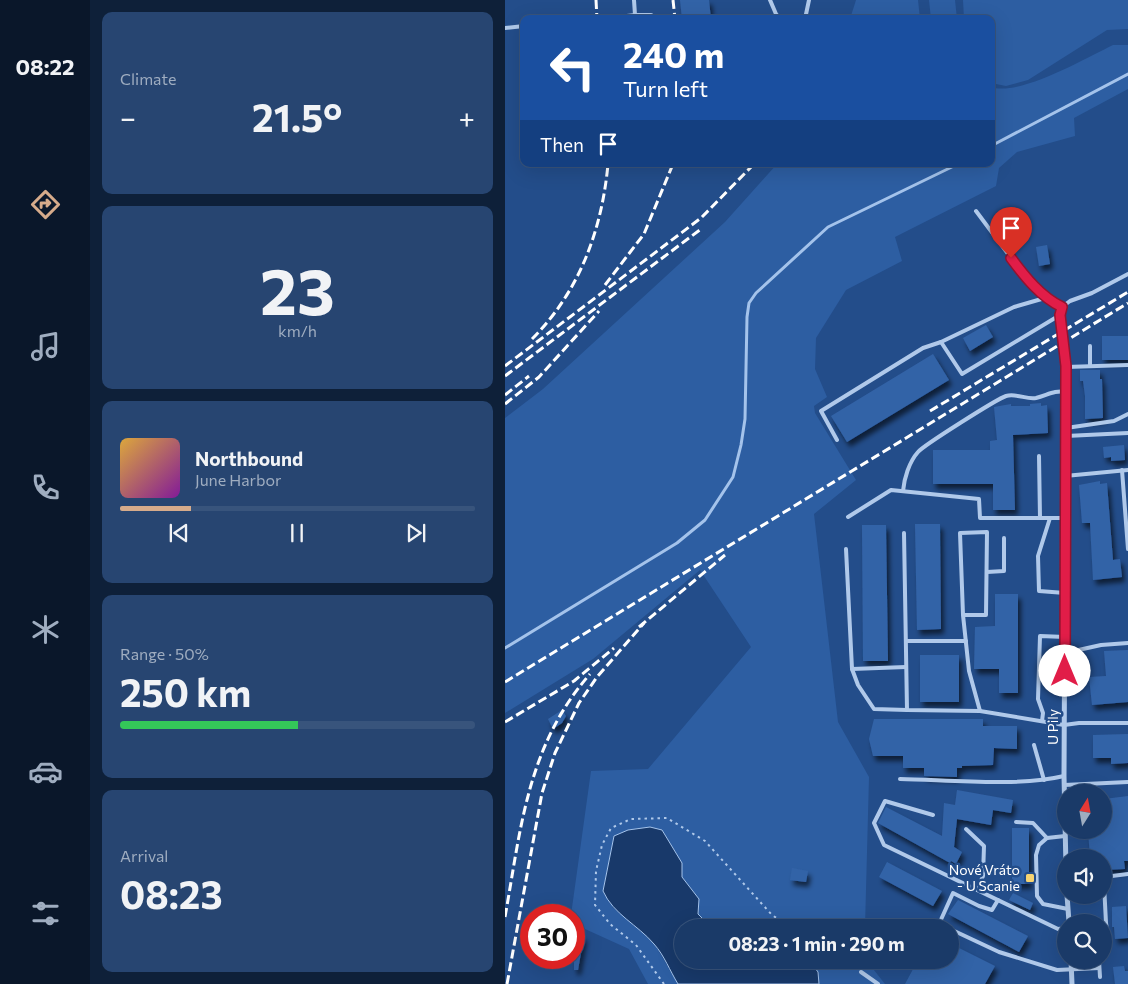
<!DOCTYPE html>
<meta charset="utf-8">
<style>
:root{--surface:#1a3a68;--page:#274571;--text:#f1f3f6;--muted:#9fadc0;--line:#38547c;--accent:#d6ab8b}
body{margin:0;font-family:Commissioner,sans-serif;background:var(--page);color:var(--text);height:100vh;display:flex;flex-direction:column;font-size:19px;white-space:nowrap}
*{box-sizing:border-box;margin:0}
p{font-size:16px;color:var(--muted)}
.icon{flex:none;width:28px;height:28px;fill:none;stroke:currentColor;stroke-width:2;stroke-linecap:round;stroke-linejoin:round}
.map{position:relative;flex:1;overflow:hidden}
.drawer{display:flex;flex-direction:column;gap:12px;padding:12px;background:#0e2039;width:415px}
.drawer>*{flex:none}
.hud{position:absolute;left:15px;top:15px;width:475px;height:152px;border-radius:10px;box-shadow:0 5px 20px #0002,0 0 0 1px var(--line);background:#1a4fa0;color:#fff;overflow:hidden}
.needle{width:32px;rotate:11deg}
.tools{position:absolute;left:552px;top:784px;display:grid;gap:10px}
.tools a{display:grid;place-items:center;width:55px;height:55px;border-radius:50%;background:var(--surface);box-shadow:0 5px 20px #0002,0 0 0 1px var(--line);font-size:25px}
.speed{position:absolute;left:15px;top:904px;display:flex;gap:10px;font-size:25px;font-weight:700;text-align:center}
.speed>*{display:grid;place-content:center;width:65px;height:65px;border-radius:50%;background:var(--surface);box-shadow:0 5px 20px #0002,0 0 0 1px var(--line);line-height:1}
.speed .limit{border:8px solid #d22;background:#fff;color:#111}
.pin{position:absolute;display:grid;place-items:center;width:42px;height:42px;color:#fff;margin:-51px -21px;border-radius:50% 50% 50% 0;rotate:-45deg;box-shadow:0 0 5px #0007}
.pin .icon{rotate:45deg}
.me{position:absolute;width:55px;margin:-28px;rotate:0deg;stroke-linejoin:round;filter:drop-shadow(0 0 4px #0008)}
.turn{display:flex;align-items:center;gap:18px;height:105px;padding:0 20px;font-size:22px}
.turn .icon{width:65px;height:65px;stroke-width:2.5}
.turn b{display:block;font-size:35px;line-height:42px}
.then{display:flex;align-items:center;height:48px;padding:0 20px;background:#0003;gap:10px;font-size:19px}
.big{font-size:38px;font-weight:700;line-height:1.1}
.drawer .card{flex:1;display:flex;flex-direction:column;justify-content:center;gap:8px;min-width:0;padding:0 18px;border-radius:10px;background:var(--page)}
.drawer .dial{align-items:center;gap:0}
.dial b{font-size:65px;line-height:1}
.song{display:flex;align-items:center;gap:15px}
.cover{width:60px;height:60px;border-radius:8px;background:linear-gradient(135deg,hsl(40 70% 55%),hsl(290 70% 35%))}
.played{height:5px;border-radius:2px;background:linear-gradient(90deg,var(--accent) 20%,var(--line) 20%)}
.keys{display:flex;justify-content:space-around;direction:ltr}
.heat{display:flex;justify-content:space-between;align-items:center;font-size:28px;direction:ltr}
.charge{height:8px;border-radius:4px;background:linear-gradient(90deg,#34c759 50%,var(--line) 0)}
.trip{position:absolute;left:169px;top:919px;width:285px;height:50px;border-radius:25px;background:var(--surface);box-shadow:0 5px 20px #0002,0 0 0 1px var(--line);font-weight:700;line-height:50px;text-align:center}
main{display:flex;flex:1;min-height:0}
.tab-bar{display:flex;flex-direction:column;width:90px;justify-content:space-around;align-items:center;background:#0a172a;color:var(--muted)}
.tab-bar .icon{width:35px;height:35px}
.tab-bar .current{color:var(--accent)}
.tab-bar b{font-size:22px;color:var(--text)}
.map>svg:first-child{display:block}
</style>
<main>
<nav class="tab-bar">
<b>08:22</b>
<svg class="icon current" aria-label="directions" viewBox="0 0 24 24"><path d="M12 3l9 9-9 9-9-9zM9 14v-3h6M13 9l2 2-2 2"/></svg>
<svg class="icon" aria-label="music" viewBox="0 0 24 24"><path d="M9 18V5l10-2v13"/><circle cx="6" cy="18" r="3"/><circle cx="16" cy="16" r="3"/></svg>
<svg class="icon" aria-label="phone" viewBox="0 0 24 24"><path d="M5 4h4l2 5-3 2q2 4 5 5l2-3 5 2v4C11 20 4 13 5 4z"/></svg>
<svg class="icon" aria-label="climate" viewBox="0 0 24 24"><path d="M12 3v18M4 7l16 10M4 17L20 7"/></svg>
<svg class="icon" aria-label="car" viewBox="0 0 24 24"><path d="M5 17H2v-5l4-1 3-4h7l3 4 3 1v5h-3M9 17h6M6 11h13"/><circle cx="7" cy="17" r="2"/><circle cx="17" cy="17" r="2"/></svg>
<svg class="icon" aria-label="filters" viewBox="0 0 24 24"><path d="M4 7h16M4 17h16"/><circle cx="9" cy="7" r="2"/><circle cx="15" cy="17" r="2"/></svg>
</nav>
<section class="drawer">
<div class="card"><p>Climate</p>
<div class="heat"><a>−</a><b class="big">21.5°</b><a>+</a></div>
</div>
<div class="card dial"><b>23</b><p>km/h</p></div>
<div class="card">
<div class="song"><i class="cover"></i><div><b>Northbound</b><p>June Harbor</p></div></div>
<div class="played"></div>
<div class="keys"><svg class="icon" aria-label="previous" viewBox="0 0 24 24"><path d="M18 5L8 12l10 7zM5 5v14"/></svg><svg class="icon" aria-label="pause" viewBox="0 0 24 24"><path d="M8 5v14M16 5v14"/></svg><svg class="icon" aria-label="next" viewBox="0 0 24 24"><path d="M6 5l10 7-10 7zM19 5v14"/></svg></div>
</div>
<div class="card"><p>Range · 50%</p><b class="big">250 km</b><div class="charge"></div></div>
<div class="card"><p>Arrival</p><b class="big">08:23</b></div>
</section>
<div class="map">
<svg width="623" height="984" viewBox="0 0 623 984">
<defs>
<filter id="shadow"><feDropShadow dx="3" dy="5" stdDeviation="2.5" flood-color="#0009"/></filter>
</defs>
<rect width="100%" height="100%" fill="#234d8a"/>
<g fill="#2d5ea2">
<path d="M351,0H413L415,19H345Z"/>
<path d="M424,0H450L452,19H426Z"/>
<path d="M458,0H623V29L602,30L523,80L501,86L486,83V19H459Z"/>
<path d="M608,45H623V89L569,118L570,136L512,152L494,168L491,186L390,237L397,261L341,290L311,338L310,369L322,397L309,406L310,413L351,480L309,514L333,722L364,777L360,927H266L259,923H243L239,927H206L193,914L194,899L177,877V863L157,830L107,907L135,929L150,945L173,984H143L124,949L69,924V915H66L86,771L143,769L246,647L195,570L88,659L0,713V418L38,389L220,222L272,164H486V87C514,97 581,58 608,45Z"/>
<path d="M304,960H361L380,984H314L313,972Z"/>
</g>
<path fill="#18396a" stroke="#a4c3eb" d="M145,827L157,830L177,863V877L194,899L193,914L206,927L178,928V960H304L313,972L314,984H173C165,971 159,955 149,944C133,925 108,914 98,891L109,836L123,830Z"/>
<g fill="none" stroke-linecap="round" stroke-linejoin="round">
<g stroke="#a4c3eb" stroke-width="3">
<path d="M486,146L623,74"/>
<path d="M0,648L172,543L200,520L228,477L236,445L240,419L242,317L244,303L251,293L323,227L453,164"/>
</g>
</g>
<g fill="#3363a7" filter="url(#shadow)">
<path d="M175,0H204L206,19H177Z"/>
<path d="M542,245L545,264L534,266L531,247Z"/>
<path d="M481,325L488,337L465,351L458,338Z"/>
<rect x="597" y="336" width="26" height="24"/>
<path d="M428,354L444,380L342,442L326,416Z"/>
<path d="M575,370H595V379H597L598,418L580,419V396L578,381H575Z"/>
<path d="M536,403V406L542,405L543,433L508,435L510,510H488V484H428V450H485V441L492,440L489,407L506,404V406H525V404Z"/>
<path d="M619,445L620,460L606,461V457L599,458L598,447Z"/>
<path d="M595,481V484L602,483L608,560L615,559L617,577L588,580L585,523H577L574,485Z"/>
<path d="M410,524H435L436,629L412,630Z"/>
<path d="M357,525H381L383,661H358Z"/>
<path d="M490,594H513V693H494V669H469L470,627L490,626Z"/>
<path d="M623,650V702L587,705L584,677L601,676L599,651Z"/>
<rect x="415" y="655" width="39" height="47"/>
<path d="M57,710L61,716L57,723L48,729L43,719Z"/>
<path d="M369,719H478V726H512V749L489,748L488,765L457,766V768H452V777L419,776V768H398V756H368L364,739Z"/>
<path d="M623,734V763L606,764V758H588V735Z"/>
<path d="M452,790L508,800L506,813L488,810L486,825L452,819L449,847L457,852L451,864L446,861L445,863L373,823L381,807L437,836L439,803L450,805Z"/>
<path d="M623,796V861H619L620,869L599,870V858H585L583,830H599V799Z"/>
<rect x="507" y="828" width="17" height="56"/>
<path d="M382,862L437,891L428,906L374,877Z"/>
<path d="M287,868L303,871L301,882L285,880Z"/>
<path d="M508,893L528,903L525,910L504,900Z"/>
<path d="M453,900L523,936L514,952L443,914Z"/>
<path d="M621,906L623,938L610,939L609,927H607V907Z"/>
<path d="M69,934L79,936L73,970H69Z"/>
<path d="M452,947L490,966L480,984H400L413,960H445Z"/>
<path d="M619,966L620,971H623V984H610L608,967Z"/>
</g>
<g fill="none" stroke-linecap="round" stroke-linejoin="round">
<g stroke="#b0c9ea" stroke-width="2" stroke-dasharray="2.5 4" stroke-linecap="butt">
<path d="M337,960L351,969"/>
<path d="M159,984L131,945L105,924L90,905L91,871L97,845L106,828L126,819L162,818L200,841L267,915L287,928"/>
</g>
<g stroke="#b0c9ea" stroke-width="4">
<path d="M265,0L271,14L275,19"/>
<path d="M130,15H146L152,19"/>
<path d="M97,19L130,15L129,0"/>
<path d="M300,19L304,0"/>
<path d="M0,28L19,26"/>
<path d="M471,211L518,274L535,289L540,298"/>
<path d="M436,342L457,374L555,315L557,307L565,301L587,293L623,274"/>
<path d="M585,365V346"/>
<path d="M561,367L623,365"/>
<path d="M561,428L609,421L623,414"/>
<path d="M561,436L623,433"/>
<path d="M332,440L316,411L418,348L436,342L509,307L540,298L557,307"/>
<path d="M534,456L535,518"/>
<path d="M617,470L623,549"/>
<path d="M560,476L623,470"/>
<path d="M398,491C399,479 404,462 413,452C419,445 492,399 501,396C512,393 522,400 531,398C543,395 549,390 561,392"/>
<path d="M343,517L386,490L474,499L475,518H560"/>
<path d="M545,518L533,556L534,591L560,593"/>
<path d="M399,533L402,710L475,711"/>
<path d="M341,549L347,669L401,667"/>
<path d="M482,572L499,571V538"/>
<path d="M458,615H481L482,532L455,533L458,615L464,671L475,711L559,725L574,723H623"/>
<path d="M401,641H461"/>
<path d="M560,653L596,645L623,643"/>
<path d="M347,669L353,685L369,709L402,710"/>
<path d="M537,721L538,713L533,699L535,636L560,637"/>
<path d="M529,745L539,780"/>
<path d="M395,779C444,780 513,787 559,776"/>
<path d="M559,785L623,782"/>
<path d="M428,815L380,801L369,823L379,845L553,929L561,928"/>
<path d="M511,822L528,823L542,838"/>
<path d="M461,829L479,846L478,876L472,890"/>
<path d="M560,836L542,838L534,845L531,855L532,896L538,904L563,909"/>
<path d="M599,877L623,874"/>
<path d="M599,884L601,923H599"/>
<path d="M441,928L434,924L448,893L474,906L487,910L493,900"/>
<path d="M445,929L494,952L552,970L594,968"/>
<path d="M599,943L604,942L601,923"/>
<path d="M594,960L595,977"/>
<path d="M356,972L373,984"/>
</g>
<g stroke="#b0c9ea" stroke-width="5">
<path d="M555,315L561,367L559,776L561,868"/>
<path d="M562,895L564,922"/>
<path d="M566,960L567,984"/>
</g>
<g stroke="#fff" stroke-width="3" stroke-dasharray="9 4" stroke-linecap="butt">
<path d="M91,0L92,19"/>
<path d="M168,0L170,19"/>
<path d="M100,285L139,234L168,164"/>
<path d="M27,339C75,291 97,229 103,164"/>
<path d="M0,366L196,218L249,164"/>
<path d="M0,376L196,229"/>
<path d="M0,395L24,376"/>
<path d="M0,404L34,377L94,311"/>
<path d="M425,411L623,292"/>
<path d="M134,627L220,555"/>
<path d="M0,682L623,303"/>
<path d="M0,722L69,681L109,648"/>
<path d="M0,917C16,828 22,746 85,674"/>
<path d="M2,984L37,793L50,753L74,703L92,677L139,623"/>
</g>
</g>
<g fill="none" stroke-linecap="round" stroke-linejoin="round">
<defs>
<path id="route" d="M506,258C520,277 536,297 557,307L555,315L561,366L560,671"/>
</defs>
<use href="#route" stroke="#92132f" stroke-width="12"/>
<use href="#route" stroke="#e11d48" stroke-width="9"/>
</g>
<rect fill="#f6d372" stroke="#234d8a" stroke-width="2" x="520" y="873" width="10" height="10" rx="2.5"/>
<g text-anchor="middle" stroke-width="5" stroke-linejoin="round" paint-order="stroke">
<g font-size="14" fill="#fff" stroke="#234d8a">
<text transform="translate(548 727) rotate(-90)" y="5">U Pily</text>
</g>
<g font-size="14" fill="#fff" stroke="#234d8a" text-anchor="end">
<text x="515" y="875">Nové Vráto<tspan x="515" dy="16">- U Scanie</tspan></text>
</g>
</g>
</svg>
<div class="tools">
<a><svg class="needle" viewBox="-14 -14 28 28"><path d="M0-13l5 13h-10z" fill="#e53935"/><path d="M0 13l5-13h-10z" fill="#9fadc0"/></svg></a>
<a><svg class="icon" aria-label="sound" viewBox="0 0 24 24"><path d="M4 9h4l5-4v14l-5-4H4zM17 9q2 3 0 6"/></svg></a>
<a><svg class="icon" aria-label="search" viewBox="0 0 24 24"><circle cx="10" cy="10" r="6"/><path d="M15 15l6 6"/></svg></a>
</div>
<div class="speed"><div class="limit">30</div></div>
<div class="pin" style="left:506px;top:258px;background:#d93025"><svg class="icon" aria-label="arrive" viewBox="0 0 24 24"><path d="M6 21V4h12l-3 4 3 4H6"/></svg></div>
<svg class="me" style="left:560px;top:671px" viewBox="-20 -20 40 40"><circle r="19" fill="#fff"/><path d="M0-13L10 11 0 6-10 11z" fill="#e11d48"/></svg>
<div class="trip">08:23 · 1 min · 290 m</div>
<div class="hud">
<div class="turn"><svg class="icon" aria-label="left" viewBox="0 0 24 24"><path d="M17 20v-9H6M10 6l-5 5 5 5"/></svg><div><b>240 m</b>Turn left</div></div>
<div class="then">Then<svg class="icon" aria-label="arrive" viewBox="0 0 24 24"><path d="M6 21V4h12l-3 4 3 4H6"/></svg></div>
</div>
</div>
</main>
